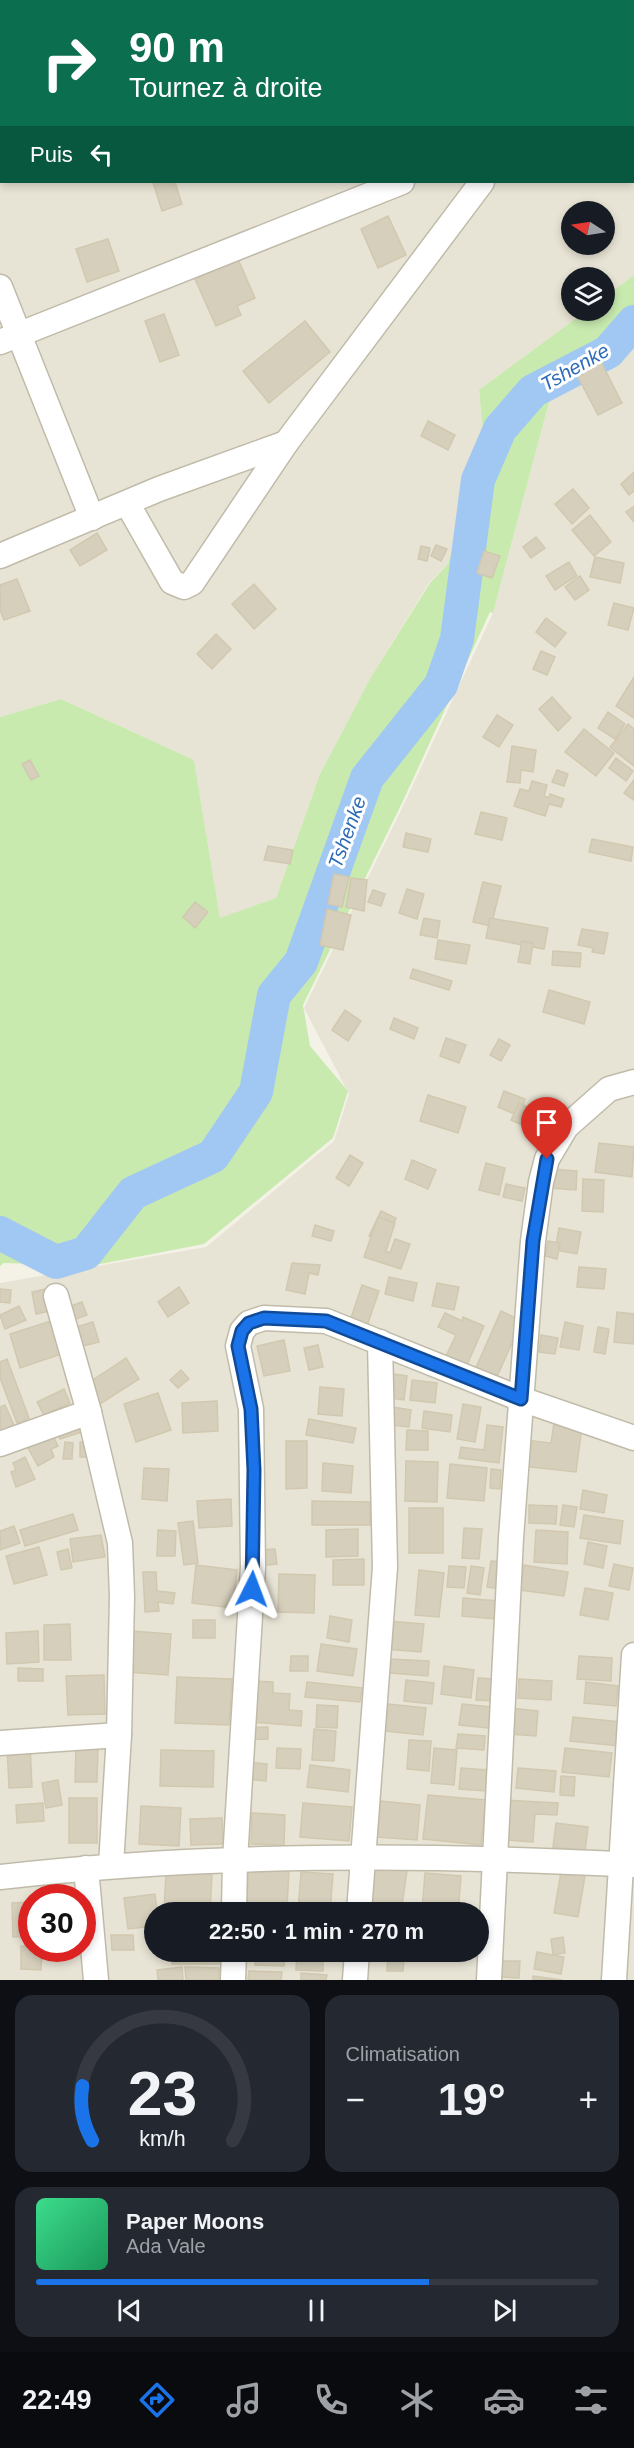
<!DOCTYPE html>
<html lang="fr">
<meta charset="utf-8">
<style>
:root{--surface:#171b24;--page:#242831;--text:#f1f3f6;--muted:#9ea1a6;--line:#363941;--accent:#1a73e8}
body{margin:0;font-family:Helvetica,sans-serif;background:var(--page);color:var(--text);height:100vh;display:flex;flex-direction:column;font-size:22px;white-space:nowrap}
*{box-sizing:border-box;margin:0}
p{font-size:20px;color:var(--muted)}
.icon{flex:none;width:33px;height:33px;fill:none;stroke:currentColor;stroke-width:2;stroke-linecap:round;stroke-linejoin:round}
.map{position:relative;height:1980px;overflow:hidden}
.drawer{display:flex;flex-direction:column;gap:15px;padding:15px;background:#0d0f14;flex:1}
.drawer>*{flex:none}
.banner{position:absolute;left:0px;top:0px;width:634px;height:183px;box-shadow:0 3px 9px #0003;background:#0b6e4f;color:#fff;overflow:hidden}
.needle{width:39px;rotate:282deg}
.fabs{position:absolute;left:561px;top:201px;display:grid;gap:12px}
.fabs a{display:grid;place-items:center;width:54px;height:54px;border-radius:50%;background:var(--surface);box-shadow:0 3px 9px #0003;font-size:30px}
.speed{position:absolute;left:18px;top:1884px;display:flex;gap:12px;font-size:30px;font-weight:700;text-align:center}
.speed>*{display:grid;place-content:center;width:78px;height:78px;border-radius:50%;background:var(--surface);box-shadow:0 3px 9px #0003;line-height:1}
.speed .limit{border:9px solid #d22;background:#fff;color:#111}
.pin{position:absolute;display:grid;place-items:center;width:51px;height:51px;color:#fff;margin:-62px -26px;border-radius:50% 50% 50% 0;rotate:-45deg;box-shadow:0 0 6px #0007}
.pin .icon{rotate:45deg}
.me{position:absolute;width:66px;margin:-33px;rotate:3deg;stroke-linejoin:round;filter:drop-shadow(0 0 4px #0008)}
.turn{display:flex;align-items:center;gap:21px;height:126px;padding:0 30px;font-size:27px}
.turn .icon{width:78px;height:78px;stroke-width:2.5}
.turn b{display:block;font-size:42px;line-height:51px}
.then{display:flex;align-items:center;height:57px;padding:0 30px;background:#0003;gap:12px;font-size:22px}
.big{font-size:45px;font-weight:800;line-height:1.1}
.drawer .card{flex:1;display:flex;flex-direction:column;justify-content:center;gap:9px;min-width:0;padding:0 21px;border-radius:18px;background:var(--page)}
.drawer .dial{align-items:center;gap:0}
.dial svg{height:156px;overflow:visible;fill:none;stroke:var(--line);stroke-width:7;stroke-linecap:round;text-anchor:middle}
.dial text{fill:var(--text);stroke:none}
.song{display:flex;align-items:center;gap:18px}
.cover{width:72px;height:72px;border-radius:9px;background:linear-gradient(135deg,hsl(150 70% 55%),hsl(150 70% 35%))}
.played{height:6px;border-radius:3px;background:linear-gradient(90deg,var(--accent) 70%,var(--line) 70%)}
.keys{display:flex;justify-content:space-around;direction:ltr}
.heat{display:flex;justify-content:space-between;align-items:center;font-size:33px;direction:ltr}
.drawer .tiles{flex:1;display:grid;gap:15px;grid-template-columns:1fr 1fr}
.card:last-child{grid-column:span 2}
.trip{position:absolute;left:144px;top:1902px;width:345px;height:60px;border-radius:30px;background:var(--surface);box-shadow:0 3px 9px #0003;font-weight:800;line-height:60px;text-align:center}
.tabs{display:flex;height:96px;justify-content:space-around;align-items:center;background:#090b0e;color:var(--muted)}
.tabs .icon{width:42px;height:42px}
.tabs .active{color:var(--accent)}
.tabs b{font-size:27px;color:var(--text)}
.map>svg:first-child{display:block}
</style>
<div class="map">
<svg width="634" height="1980" viewBox="0 0 634 1980">
<rect width="100%" height="100%" fill="#f4f2e7"/>
<g fill="#e8e4d5" fill-rule="evenodd">
<path d="M0,0H634V275L605,297L604,278H572V310L586,311L479,390L484,443L456,541L447,565L429,583L371,677L320,774L276,898L220,919L194,760L61,699L0,717ZM2,2H633V182H2ZM572,212H604V244H572Z"/>
<path d="M634,325V1980H0V1283L206,1247L334,1141L349,1094L304,1008L403,806L493,613L553,387L605,338ZM32,1898H82V1948H32ZM154,1912H478V1952H154Z"/>
</g>
<path fill="#c8eaaf" d="M634,275V325L605,338L553,387L493,613L490,612L402,803L303,1005L310,1046L348,1091L333,1138L204,1244L90,1266L4,1263L0,1266V717L61,699L194,760L220,918L276,898L320,774L371,677L430,583L447,565L456,541L484,443L479,390L586,311L604,310L605,297Z"/>
<g fill="none" stroke-linecap="round" stroke-linejoin="round">
<path stroke="#a1c8f3" stroke-width="34" d="M0,1233L56,1262L86,1253L133,1193L213,1156L256,1092L274,995L301,962L367,778L441,685L457,639L478,480L500,429L533,391L608,352L634,322"/>
</g>
<g fill="#d6cfbc" stroke="#d1c8af" stroke-width="1.5">
<path d="M153,182H175L182,204L162,211Z"/>
<path d="M388,216L406,255L378,268L361,229Z"/>
<path d="M108,239L119,271L87,282L76,249Z"/>
<path d="M238,259L255,298L237,306L241,315L216,326L195,279Z"/>
<path d="M164,314L179,355L160,362L145,321Z"/>
<path d="M305,321L330,352L269,403L243,371Z"/>
<path d="M599,358L622,403L598,415L578,377L587,372L584,366Z"/>
<path d="M428,421L455,435L448,450L421,436Z"/>
<path d="M634,472V491L629,495L621,484Z"/>
<path d="M573,489L589,508L572,524L555,504Z"/>
<path d="M633,507H634V522L626,512Z"/>
<path d="M590,515L611,542L594,556L572,530Z"/>
<path d="M97,533L107,550L80,566L70,550Z"/>
<path d="M536,537L545,548L531,558L523,547Z"/>
<path d="M436,545L447,549L441,561L431,556Z"/>
<path d="M421,546L430,548L427,561L418,559Z"/>
<path d="M484,551L500,556L492,578L477,573Z"/>
<path d="M595,557L624,563L620,583L590,577Z"/>
<path d="M569,562L577,576L555,590L546,576Z"/>
<path d="M580,576L589,590L575,600L565,587Z"/>
<path d="M17,579L30,611L4,620L0,610V585Z"/>
<path d="M254,584L276,609L254,629L232,604Z"/>
<path d="M614,603L634,608L628,630L608,625Z"/>
<path d="M546,618L566,633L555,647L536,632Z"/>
<path d="M216,634L231,649L212,669L197,654Z"/>
<path d="M541,651L555,657L547,675L533,669Z"/>
<path d="M634,677V718L616,706Z"/>
<path d="M552,697L571,718L558,731L539,709Z"/>
<path d="M608,712L625,724L615,739L598,728Z"/>
<path d="M497,715L513,725L499,747L483,737Z"/>
<path d="M628,724L634,729V766L610,747Z"/>
<path d="M584,729L614,753L596,776L565,752Z"/>
<path d="M512,746L536,750L533,772L521,770L520,783L507,782Z"/>
<path d="M616,758L633,771L626,781L609,768Z"/>
<path d="M30,760L39,776L31,780L22,764Z"/>
<path d="M557,770L568,774L564,786L552,782Z"/>
<path d="M634,780V800L624,793Z"/>
<path d="M532,781L547,785L544,796L549,798L550,794L564,799L561,807L549,804L545,816L514,806L520,789L529,791Z"/>
<path d="M481,812L507,818L502,840L475,834Z"/>
<path d="M406,833L431,839L428,852L403,847Z"/>
<path d="M592,839L633,847L631,861L589,852Z"/>
<path d="M268,846L293,850L290,864L264,860Z"/>
<path d="M334,874L349,877L342,907L328,904Z"/>
<path d="M351,878L367,880L364,911L346,907Z"/>
<path d="M483,882L501,886L491,926L473,922Z"/>
<path d="M407,889L424,894L417,919L399,913Z"/>
<path d="M373,890L385,894L381,906L368,902Z"/>
<path d="M195,902L208,912L195,928L183,917Z"/>
<path d="M327,909L351,915L343,950L320,945Z"/>
<path d="M424,918L440,921L437,938L420,935Z"/>
<path d="M490,918L548,928L544,949L486,938Z"/>
<path d="M582,929L608,933L604,954L592,952L593,948L578,945Z"/>
<path d="M438,940L470,945L466,964L435,959Z"/>
<path d="M522,941L533,943L530,964L518,962Z"/>
<path d="M553,951L581,953L580,967L552,965Z"/>
<path d="M413,969L452,981L449,990L410,978Z"/>
<path d="M549,990L590,1002L584,1024L543,1012Z"/>
<path d="M345,1010L361,1021L348,1041L332,1030Z"/>
<path d="M394,1018L418,1028L414,1039L390,1029Z"/>
<path d="M446,1038L466,1045L459,1063L440,1056Z"/>
<path d="M499,1039L510,1045L501,1061L490,1055Z"/>
<path d="M504,1091L525,1099L519,1116L498,1107Z"/>
<path d="M428,1095L466,1107L458,1133L420,1121Z"/>
<path d="M519,1103L544,1115L536,1131L511,1120Z"/>
<path d="M599,1143L634,1147L632,1177L595,1172Z"/>
<path d="M350,1155L363,1163L349,1186L336,1178Z"/>
<path d="M412,1160L436,1170L428,1189L405,1179Z"/>
<path d="M486,1163L505,1168L499,1195L479,1190Z"/>
<path d="M551,1169L577,1171L576,1190L550,1188Z"/>
<path d="M583,1179L604,1180L603,1212L582,1211Z"/>
<path d="M506,1184L525,1188L522,1201L503,1197Z"/>
<path d="M381,1211L396,1218L385,1243L369,1236Z"/>
<path d="M378,1217L395,1223L386,1251L390,1253L395,1239L410,1244L401,1269L364,1257Z"/>
<path d="M315,1225L334,1231L331,1241L312,1236Z"/>
<path d="M559,1228L581,1232L577,1254L555,1250Z"/>
<path d="M548,1241L560,1243L557,1259L545,1256Z"/>
<path d="M292,1263L320,1265L318,1275L309,1273L305,1294L286,1290Z"/>
<path d="M579,1267L606,1269L604,1289L577,1287Z"/>
<path d="M389,1277L417,1283L413,1301L385,1294Z"/>
<path d="M437,1283L459,1287L454,1310L432,1306Z"/>
<path d="M362,1285L379,1291L367,1326L350,1321Z"/>
<path d="M179,1287L189,1303L168,1317L158,1302Z"/>
<path d="M0,1289L11,1290L10,1303L0,1302Z"/>
<path d="M46,1289L50,1311L36,1314L32,1292Z"/>
<path d="M82,1302L87,1315L70,1321L66,1308Z"/>
<path d="M19,1306L26,1320L5,1329L0,1315Z"/>
<path d="M501,1311L522,1321L494,1383L473,1374Z"/>
<path d="M617,1312L634,1314V1344L614,1342Z"/>
<path d="M445,1313L462,1321L463,1317L484,1326L467,1365L446,1356L456,1335L438,1327Z"/>
<path d="M51,1321L61,1354L20,1368L10,1334Z"/>
<path d="M93,1322L99,1342L79,1347L73,1328Z"/>
<path d="M565,1322L583,1326L579,1350L560,1347Z"/>
<path d="M598,1327L609,1329L605,1354L594,1352Z"/>
<path d="M541,1335L558,1338L555,1354L539,1352Z"/>
<path d="M284,1340L290,1371L264,1376L257,1346Z"/>
<path d="M318,1345L323,1367L309,1370L304,1348Z"/>
<path d="M126,1358L139,1379L100,1404L87,1384Z"/>
<path d="M7,1359L29,1418L17,1423L0,1378V1362Z"/>
<path d="M181,1370L189,1379L178,1388L170,1380Z"/>
<path d="M387,1373L407,1376L404,1400L384,1397Z"/>
<path d="M412,1380L437,1383L435,1403L410,1400Z"/>
<path d="M320,1387L344,1389L342,1416L318,1414Z"/>
<path d="M64,1389L70,1403L44,1415L37,1402Z"/>
<path d="M158,1393L171,1430L136,1442L124,1404Z"/>
<path d="M217,1401L218,1431L183,1433L182,1403Z"/>
<path d="M463,1404L481,1407L475,1442L457,1439Z"/>
<path d="M5,1405L14,1425L0,1432V1407Z"/>
<path d="M386,1406L411,1410L409,1427L383,1424Z"/>
<path d="M424,1411L452,1415L450,1432L422,1428Z"/>
<path d="M80,1417L85,1431L60,1439L55,1425Z"/>
<path d="M309,1419L356,1428L353,1443L306,1435Z"/>
<path d="M554,1423L582,1427L576,1472L522,1466L525,1440L551,1443Z"/>
<path d="M487,1425L503,1427L499,1463L459,1458L461,1447L484,1450Z"/>
<path d="M407,1430L428,1431V1450H406Z"/>
<path d="M51,1431L58,1446L51,1449L54,1457L38,1466L28,1448Z"/>
<path d="M286,1441H307V1488L286,1489Z"/>
<path d="M65,1442L73,1443L72,1459H63Z"/>
<rect x="80" y="1442" width="11" height="15"/>
<path d="M25,1457L35,1479L16,1487L11,1472L16,1470L13,1463Z"/>
<path d="M406,1461L438,1462L437,1502L405,1501Z"/>
<path d="M323,1463L353,1466L351,1493L322,1491Z"/>
<path d="M450,1464L487,1468L484,1501L447,1498Z"/>
<path d="M144,1468L169,1469L167,1501L142,1499Z"/>
<path d="M491,1469L501,1470L500,1489L490,1488Z"/>
<path d="M583,1490L607,1495L604,1513L580,1509Z"/>
<path d="M231,1499L232,1526L199,1528L197,1501Z"/>
<path d="M312,1501L370,1502V1525H312Z"/>
<path d="M529,1505L557,1506L556,1524L529,1523Z"/>
<path d="M563,1505L577,1507L574,1527L560,1525Z"/>
<rect x="409" y="1508" width="34" height="45"/>
<path d="M73,1514L78,1530L25,1546L20,1530Z"/>
<path d="M584,1515L623,1521L620,1544L580,1538Z"/>
<path d="M193,1521L198,1563L184,1565L178,1523Z"/>
<path d="M14,1526L20,1543L0,1550V1531Z"/>
<path d="M464,1528L482,1529L479,1559L462,1558Z"/>
<path d="M358,1529V1556L326,1557V1530Z"/>
<path d="M158,1530L176,1531L175,1556H157Z"/>
<path d="M536,1530L568,1532L567,1564L534,1562Z"/>
<path d="M101,1535L105,1557L73,1562L70,1539Z"/>
<path d="M588,1542L607,1546L603,1568L584,1564Z"/>
<path d="M39,1547L47,1575L14,1584L6,1556Z"/>
<path d="M68,1549L72,1568L61,1570L57,1552Z"/>
<path d="M275,1549L277,1564L260,1566L259,1550Z"/>
<path d="M364,1559V1585H333V1560Z"/>
<path d="M491,1561L504,1562L501,1589L487,1587Z"/>
<path d="M614,1564L633,1568L629,1590L609,1586Z"/>
<path d="M196,1565L237,1570L233,1608L192,1603Z"/>
<path d="M524,1565L568,1572L564,1596L520,1590Z"/>
<path d="M449,1566L466,1567L464,1588L447,1587Z"/>
<path d="M471,1566L484,1568L480,1595L467,1593Z"/>
<path d="M419,1570L444,1573L439,1617L415,1615Z"/>
<path d="M143,1572H156L157,1591L175,1593L173,1604L158,1602L159,1611L145,1612Z"/>
<path d="M279,1574L315,1575L314,1613L278,1612Z"/>
<path d="M585,1588L613,1593L608,1620L580,1615Z"/>
<path d="M463,1598L498,1601L496,1619L462,1616Z"/>
<path d="M330,1616L352,1620L349,1642L327,1638Z"/>
<rect x="193" y="1620" width="22" height="18"/>
<path d="M387,1621L424,1624L421,1652L384,1649Z"/>
<path d="M70,1624L71,1660H44V1625Z"/>
<path d="M38,1631L39,1662L7,1664L6,1633Z"/>
<path d="M131,1631L171,1634L168,1675L127,1672Z"/>
<path d="M321,1644L357,1649L353,1676L317,1671Z"/>
<path d="M291,1656H308V1671H290Z"/>
<path d="M579,1656L612,1658L611,1681L577,1679Z"/>
<path d="M390,1659L429,1661L428,1676L390,1673Z"/>
<path d="M444,1666L474,1670L471,1698L441,1694Z"/>
<path d="M18,1668L43,1669V1681H18Z"/>
<path d="M104,1675L105,1714L68,1715L66,1676Z"/>
<path d="M177,1677L232,1679L229,1725L175,1723Z"/>
<path d="M478,1678L495,1679L494,1701L476,1700Z"/>
<path d="M519,1679L552,1681L551,1700L518,1698Z"/>
<path d="M406,1680L434,1683L432,1704L404,1701Z"/>
<path d="M253,1681L273,1682V1693L290,1694L289,1710L302,1711L301,1726L251,1722Z"/>
<path d="M307,1682L362,1688L360,1702L305,1697Z"/>
<path d="M586,1682L618,1686L616,1706L584,1703Z"/>
<path d="M388,1704L426,1708L423,1735L385,1731Z"/>
<path d="M462,1704L491,1707L488,1728L459,1725Z"/>
<path d="M317,1705L338,1706L337,1728L316,1727Z"/>
<path d="M510,1708L538,1711L536,1736L508,1734Z"/>
<path d="M573,1717L621,1722L619,1746L570,1741Z"/>
<path d="M268,1727V1739L245,1740V1728Z"/>
<path d="M314,1729L336,1731L334,1761L312,1760Z"/>
<path d="M458,1734L485,1736L484,1750L456,1748Z"/>
<path d="M409,1740L431,1741L429,1771L407,1769Z"/>
<path d="M30,1744L32,1787L9,1788L7,1745Z"/>
<path d="M76,1746L98,1747L97,1782H75Z"/>
<path d="M277,1748L301,1749L300,1769L276,1768Z"/>
<path d="M434,1748L457,1750L454,1785L431,1783Z"/>
<path d="M565,1748L612,1753L609,1777L562,1772Z"/>
<path d="M161,1750L214,1751L213,1787L160,1786Z"/>
<path d="M247,1762L267,1764L266,1781L245,1779Z"/>
<path d="M310,1765L350,1770L348,1792L307,1787Z"/>
<path d="M461,1768L488,1770L486,1791L459,1789Z"/>
<path d="M518,1768L556,1771L554,1792L516,1788Z"/>
<path d="M561,1776L575,1777L574,1796L560,1795Z"/>
<path d="M58,1780L62,1805L46,1808L42,1783Z"/>
<path d="M428,1795L486,1800L481,1845L423,1839Z"/>
<rect x="69" y="1798" width="28" height="45"/>
<path d="M505,1800L558,1803L557,1815L535,1814L533,1842L503,1840Z"/>
<path d="M380,1801L420,1805L417,1840L377,1837Z"/>
<path d="M43,1803L44,1821L17,1823L16,1805Z"/>
<path d="M303,1803L352,1807L349,1841L300,1837Z"/>
<path d="M141,1806L181,1808L179,1846L139,1844Z"/>
<path d="M252,1813L285,1815L284,1845L251,1844Z"/>
<path d="M222,1818L223,1844L191,1845L190,1819Z"/>
<path d="M556,1823L588,1827L585,1851L553,1847Z"/>
<path d="M372,1866L407,1871L401,1912H365Z"/>
<path d="M248,1868L289,1869L287,1909L247,1907Z"/>
<path d="M166,1872L212,1874L210,1912H164Z"/>
<path d="M301,1872L333,1874L330,1912H298Z"/>
<path d="M561,1872L585,1876L578,1917L554,1913Z"/>
<path d="M425,1873L461,1876L458,1912L422,1910Z"/>
<path d="M155,1894L157,1912H154V1926L128,1929L124,1898Z"/>
<rect x="47" y="1895" width="32" height="3"/>
<path d="M32,1902V1936L13,1937L12,1903Z"/>
<path d="M111,1935H133L134,1950H112Z"/>
<path d="M563,1937L565,1953L553,1955L551,1939Z"/>
<path d="M21,1946L42,1948L41,1970L21,1969Z"/>
<rect x="172" y="1952" width="49" height="12"/>
<path d="M256,1952H285L284,1966L255,1965Z"/>
<path d="M297,1952H323V1971L296,1970Z"/>
<path d="M388,1952H412V1958H404L403,1971H387Z"/>
<path d="M537,1952L564,1957L561,1974L534,1969Z"/>
<path d="M498,1961H520L519,1978L498,1977Z"/>
<path d="M182,1967L183,1980H158L157,1970Z"/>
<path d="M185,1967L219,1968V1980H186Z"/>
<path d="M249,1971L282,1972L281,1980H248Z"/>
<path d="M301,1973L327,1975L326,1980H301Z"/>
<path d="M533,1976L562,1980H533Z"/>
</g>
<g fill="none" stroke-linecap="round" stroke-linejoin="round">
<defs>
<g id="minor">
<path d="M98,0V2"/>
<path d="M244,0V2"/>
<path d="M525,0L526,2"/>
<path d="M322,2L325,0"/>
<path d="M633,25H634"/>
<path d="M0,88L2,92"/>
<path d="M0,127H2"/>
<path d="M0,287L92,518"/>
<path d="M0,342L402,182"/>
<path d="M127,503L172,582L184,587L192,583L286,443L482,182"/>
<path d="M0,556L159,489L286,443"/>
<path d="M56,1296L89,1412L120,1543L122,1597L119,1735L111,1865"/>
<path d="M0,1444L89,1412"/>
<path d="M0,1743L119,1735"/>
<path d="M86,1868L96,1980"/>
<path d="M0,1877C212,1853 422,1854 634,1865"/>
<path d="M234,1912L235,1860L253,1567L251,1409L238,1346L242,1331L249,1323L264,1318L326,1321L521,1399L634,1438"/>
<path d="M359,1912L385,1567L380,1342"/>
<path d="M233,1980L234,1952"/>
<path d="M355,1980L357,1952"/>
<path d="M489,1980L511,1538L533,1241L541,1182L547,1159L566,1127L609,1089L634,1082"/>
<path d="M614,1980L634,1655"/>
</g>
</defs>
<use href="#minor" stroke="#c0bba9" stroke-width="27"/>
<use href="#minor" stroke="#fff" stroke-width="24"/>
</g>
<g fill="none" stroke-linecap="round" stroke-linejoin="round">
<defs>
<path id="route" d="M252,1589L254,1470L251,1409L238,1346L242,1331L249,1323L264,1318L326,1321L521,1399L533,1241L547,1159"/>
</defs>
<use href="#route" stroke="#114b97" stroke-width="15"/>
<use href="#route" stroke="#1a73e8" stroke-width="10"/>
</g>
<g text-anchor="middle" stroke-width="6" stroke-linejoin="round" paint-order="stroke">
<g font-size="20" font-style="italic" fill="#2b6bb7" stroke="#fff">
<text transform="translate(575 367) rotate(-30)" y="7">Tshenke</text>
<text transform="translate(347 832) rotate(-70)" y="7">Tshenke</text>
</g>
</g>
</svg>
<div class="fabs">
<a><svg class="needle" viewBox="-14 -14 28 28"><path d="M0-13l5 13h-10z" fill="#e53935"/><path d="M0 13l5-13h-10z" fill="#9ea1a6"/></svg></a>
<a><svg class="icon" aria-label="layers" viewBox="0 0 24 24"><path d="M12 4l9 5-9 5-9-5zM3 14l9 5 9-5"/></svg></a>
</div>
<div class="speed"><div class="limit">30</div></div>
<div class="pin" style="left:547px;top:1159px;background:#d93025"><svg class="icon" aria-label="arrive" viewBox="0 0 24 24"><path d="M6 21V4h12l-3 4 3 4H6"/></svg></div>
<svg class="me" style="left:252px;top:1589px" viewBox="-20 -20 40 40"><path d="M0-17L14 15 0 8-14 15z" fill="#1a73e8" stroke="#fff" stroke-width="4"/></svg>
<div class="trip">22:50 · 1 min · 270 m</div>
<div class="banner">
<div class="turn"><svg class="icon" aria-label="right" viewBox="0 0 24 24"><path d="M7 20v-9h11M14 6l5 5-5 5"/></svg><div><b>90 m</b>Tournez à droite</div></div>
<div class="then">Puis<svg class="icon" aria-label="left" viewBox="0 0 24 24"><path d="M17 20v-9H6M10 6l-5 5 5 5"/></svg></div>
</div>
</div>
<section class="drawer">
<div class="tiles">
<div class="card dial"><svg viewBox="0 0 100 80">
<path d="M14 69A42 42 0 1 1 86 69"/>
<path d="M14 69A42 42 0 0 1 9 41" stroke="#1a73e8"/>
<text x="50" y="56" font-size="32" font-weight="700">23</text>
<text x="50" y="72" font-size="11">km/h</text>
</svg></div>
<div class="card"><p>Climatisation</p>
<div class="heat"><a>−</a><b class="big">19°</b><a>+</a></div>
</div>
<div class="card">
<div class="song"><i class="cover"></i><div><b>Paper Moons</b><p>Ada Vale</p></div></div>
<div class="played"></div>
<div class="keys"><svg class="icon" aria-label="previous" viewBox="0 0 24 24"><path d="M18 5L8 12l10 7zM5 5v14"/></svg><svg class="icon" aria-label="pause" viewBox="0 0 24 24"><path d="M8 5v14M16 5v14"/></svg><svg class="icon" aria-label="next" viewBox="0 0 24 24"><path d="M6 5l10 7-10 7zM19 5v14"/></svg></div>
</div>
</div>
</section>
<nav class="tabs">
<b>22:49</b>
<svg class="icon active" aria-label="directions" viewBox="0 0 24 24"><path d="M12 3l9 9-9 9-9-9zM9 14v-3h6M13 9l2 2-2 2"/></svg>
<svg class="icon" aria-label="music" viewBox="0 0 24 24"><path d="M9 18V5l10-2v13"/><circle cx="6" cy="18" r="3"/><circle cx="16" cy="16" r="3"/></svg>
<svg class="icon" aria-label="phone" viewBox="0 0 24 24"><path d="M5 4h4l2 5-3 2q2 4 5 5l2-3 5 2v4C11 20 4 13 5 4z"/></svg>
<svg class="icon" aria-label="climate" viewBox="0 0 24 24"><path d="M12 3v18M4 7l16 10M4 17L20 7"/></svg>
<svg class="icon" aria-label="car" viewBox="0 0 24 24"><path d="M5 17H2v-5l4-1 3-4h7l3 4 3 1v5h-3M9 17h6M6 11h13"/><circle cx="7" cy="17" r="2"/><circle cx="17" cy="17" r="2"/></svg>
<svg class="icon" aria-label="filters" viewBox="0 0 24 24"><path d="M4 7h16M4 17h16"/><circle cx="9" cy="7" r="2"/><circle cx="15" cy="17" r="2"/></svg>
</nav>
